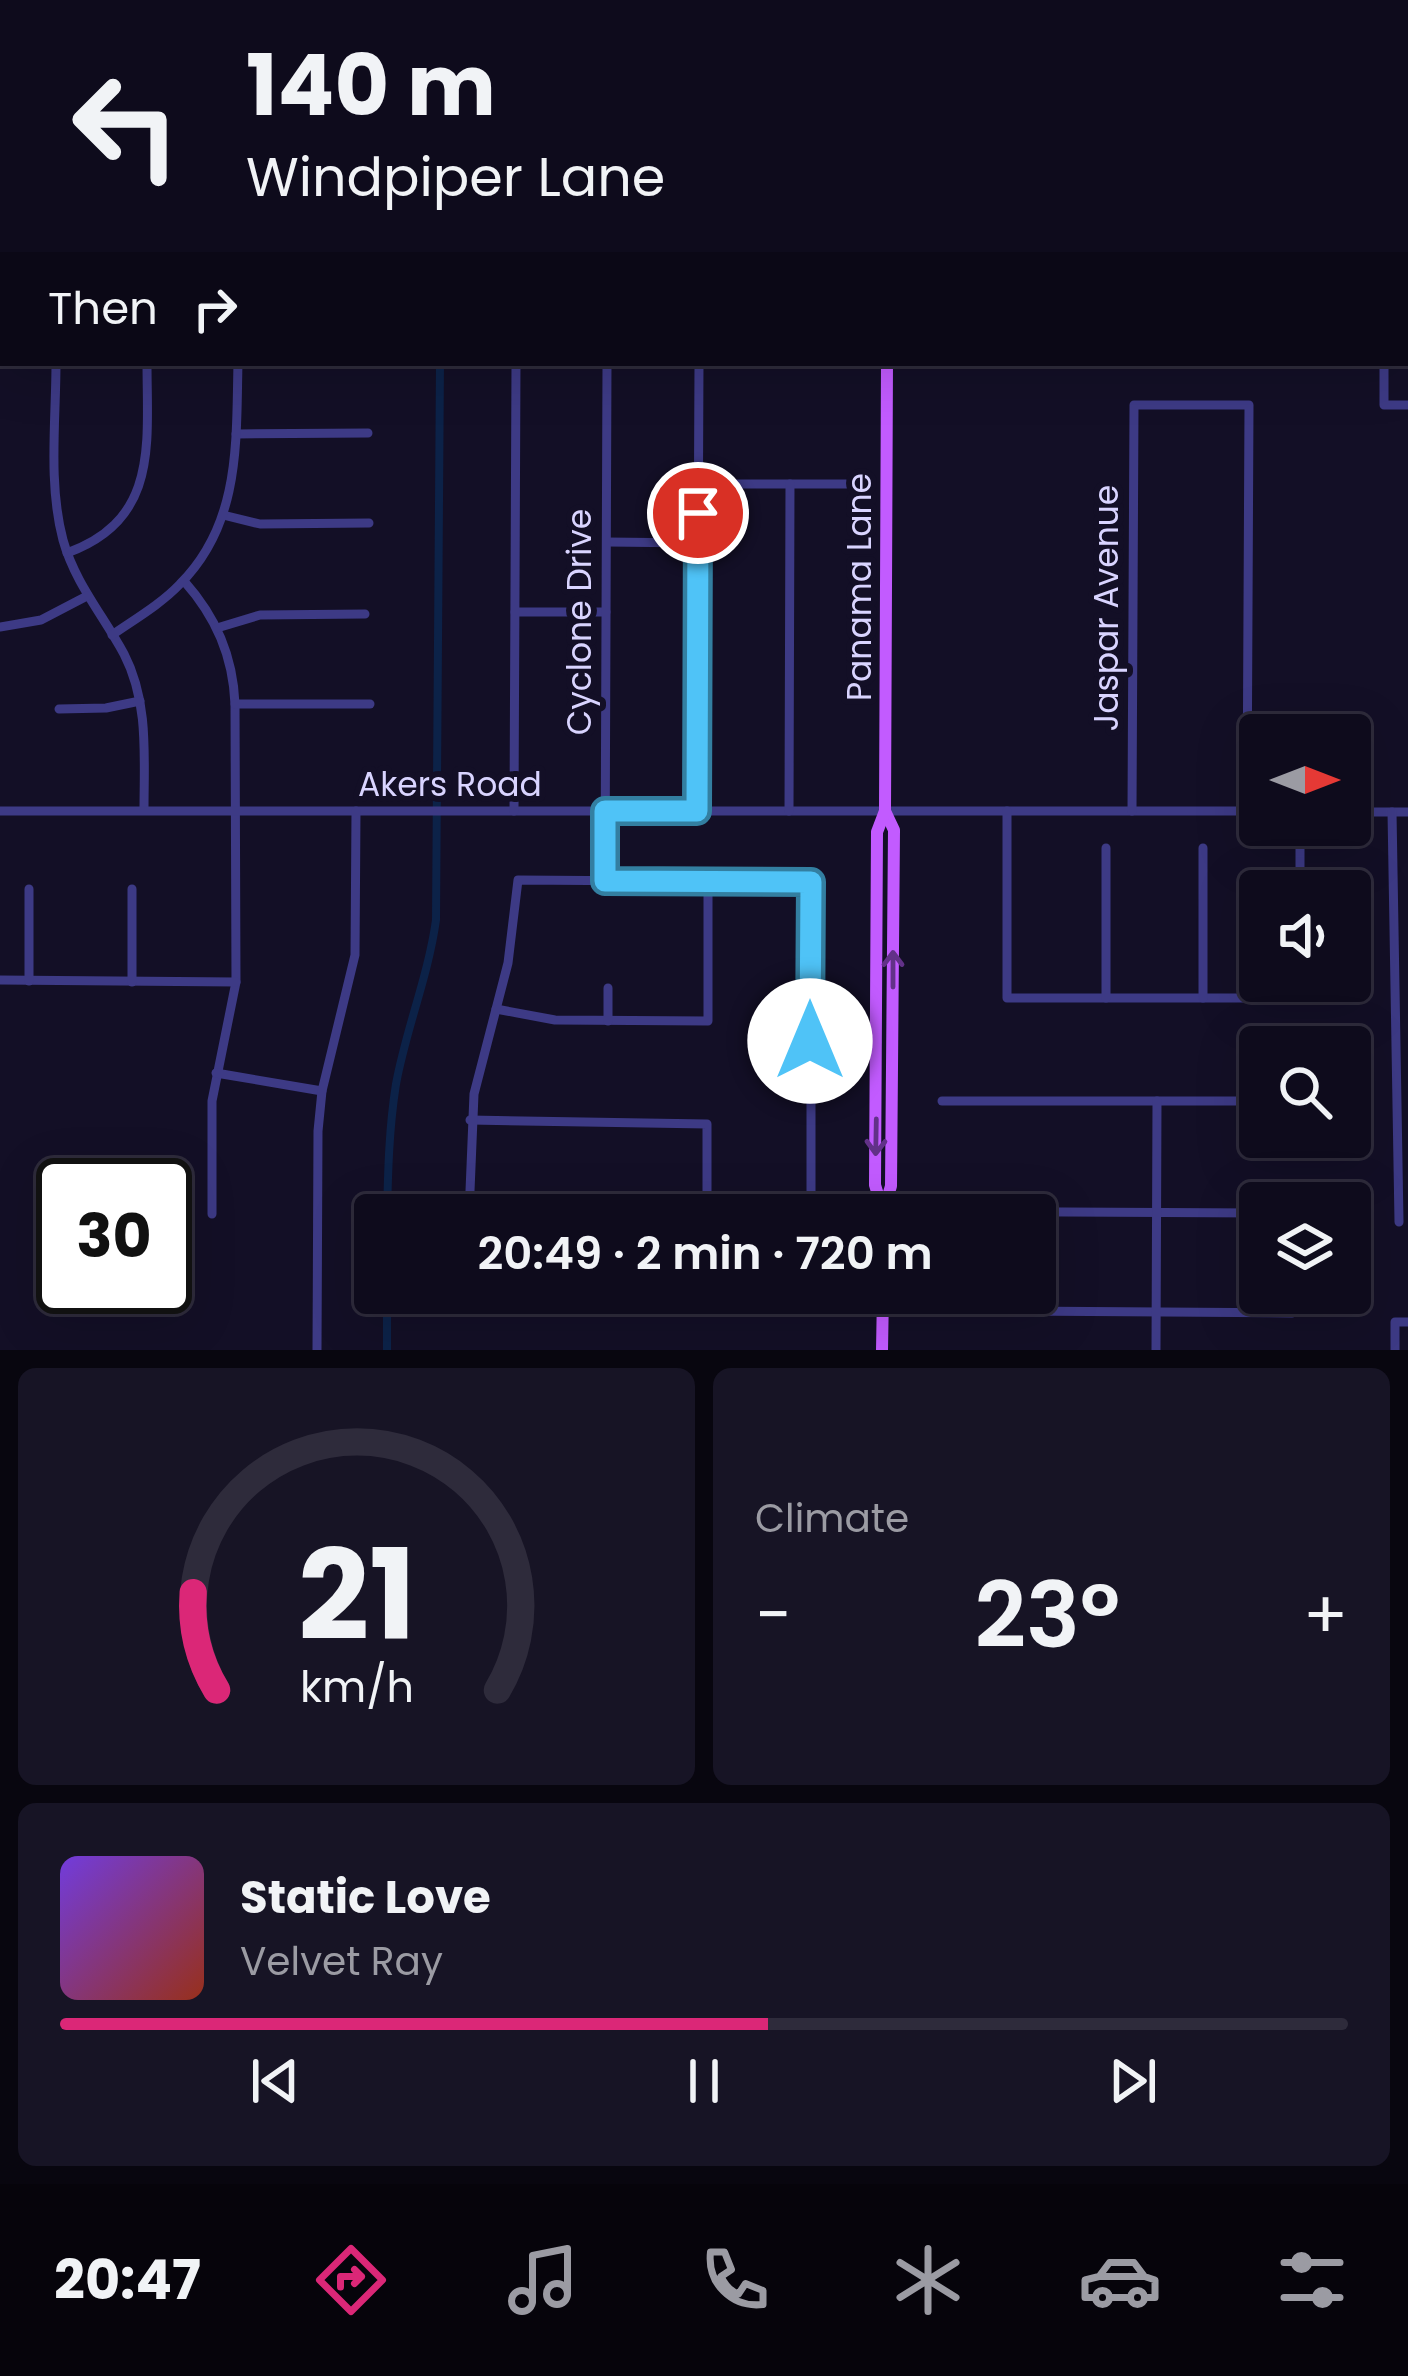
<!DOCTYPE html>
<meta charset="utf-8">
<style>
:root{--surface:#0e0b1c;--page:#171425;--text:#f1f3f6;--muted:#9b9ba3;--line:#2e2b3b;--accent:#db2777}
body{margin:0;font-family:Poppins,sans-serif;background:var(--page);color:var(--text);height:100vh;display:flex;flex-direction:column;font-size:45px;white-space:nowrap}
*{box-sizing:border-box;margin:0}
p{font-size:39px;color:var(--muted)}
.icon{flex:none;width:66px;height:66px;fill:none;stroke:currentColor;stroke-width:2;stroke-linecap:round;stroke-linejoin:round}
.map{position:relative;height:1350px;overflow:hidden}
.side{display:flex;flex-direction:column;gap:18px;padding:18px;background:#08060f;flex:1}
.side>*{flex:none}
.guide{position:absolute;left:0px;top:0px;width:1410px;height:366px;box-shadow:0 12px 48px #0002,0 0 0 3px var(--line);background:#0e0b1c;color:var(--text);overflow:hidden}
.needle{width:78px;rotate:90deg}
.buttons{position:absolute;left:1239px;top:714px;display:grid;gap:24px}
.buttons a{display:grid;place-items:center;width:132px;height:132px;border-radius:12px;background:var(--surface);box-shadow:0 12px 48px #0002,0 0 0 3px var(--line);font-size:60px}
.speed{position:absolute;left:36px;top:1158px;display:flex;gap:24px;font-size:60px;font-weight:700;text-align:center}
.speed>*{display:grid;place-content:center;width:156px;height:156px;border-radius:50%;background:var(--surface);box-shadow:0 12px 48px #0002,0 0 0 3px var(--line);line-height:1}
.speed .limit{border:6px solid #111;border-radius:18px;background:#fff;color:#111}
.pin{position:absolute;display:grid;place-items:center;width:102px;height:102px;color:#fff;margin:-51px;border:6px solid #fff;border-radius:50%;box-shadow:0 3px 12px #0007}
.me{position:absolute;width:132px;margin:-66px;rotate:0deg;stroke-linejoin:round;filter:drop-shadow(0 0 9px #0008)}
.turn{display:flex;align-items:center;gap:42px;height:252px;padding:0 48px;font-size:54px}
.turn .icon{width:156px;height:156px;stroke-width:2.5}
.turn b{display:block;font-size:84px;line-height:102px}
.then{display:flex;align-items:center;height:114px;padding:0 48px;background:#0003;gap:24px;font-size:45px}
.big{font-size:90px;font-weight:600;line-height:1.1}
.side .card{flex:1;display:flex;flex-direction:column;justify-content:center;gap:18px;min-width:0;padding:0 42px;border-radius:18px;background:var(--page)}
.side .dial{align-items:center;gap:0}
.dial svg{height:312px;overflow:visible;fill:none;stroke:var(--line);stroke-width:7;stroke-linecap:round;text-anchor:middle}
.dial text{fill:var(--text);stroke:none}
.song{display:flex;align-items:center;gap:36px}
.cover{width:144px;height:144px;border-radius:18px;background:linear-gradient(135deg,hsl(260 70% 55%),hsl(10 70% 35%))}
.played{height:12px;border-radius:6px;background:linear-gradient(90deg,var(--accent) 55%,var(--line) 55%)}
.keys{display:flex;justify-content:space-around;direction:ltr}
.heat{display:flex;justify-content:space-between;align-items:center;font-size:66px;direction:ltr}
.side .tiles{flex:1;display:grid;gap:18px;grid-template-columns:1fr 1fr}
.card:last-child{grid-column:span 2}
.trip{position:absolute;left:354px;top:1194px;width:702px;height:120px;border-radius:12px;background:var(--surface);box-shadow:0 12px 48px #0002,0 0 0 3px var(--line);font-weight:600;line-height:120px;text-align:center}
.tab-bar{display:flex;height:192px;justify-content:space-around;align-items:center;background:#06040b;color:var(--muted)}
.tab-bar .icon{width:84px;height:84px}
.tab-bar .active{color:var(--accent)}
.tab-bar b{font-size:54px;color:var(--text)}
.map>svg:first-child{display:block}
</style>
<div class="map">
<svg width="1408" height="1350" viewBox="0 0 1408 1350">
<rect width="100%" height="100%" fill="#130f26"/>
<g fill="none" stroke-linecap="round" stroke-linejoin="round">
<g stroke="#0c2248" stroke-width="8">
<path d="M443,3V0"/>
<path d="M387,1215C388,1171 389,1128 396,1084C406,1029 428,977 436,920L440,363"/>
<path d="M387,1350V1293"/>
</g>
<g stroke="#3d3a85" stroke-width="9">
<path d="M267,0V3"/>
<path d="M1297,0V3"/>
<path d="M1402,0V3"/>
<path d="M171,3V0"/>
<path d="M1052,3V0"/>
<path d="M1407,111H1408"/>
<path d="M1407,182H1408"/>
<path d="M1407,334H1408"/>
<path d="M0,345H3"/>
<path d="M56,363C56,420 48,484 63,540C75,583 103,615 124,654C149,702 144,757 144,810"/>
<path d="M1384,363V405H1408"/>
<path d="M236,434L368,433"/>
<path d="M699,484H846"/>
<path d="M223,515L260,524L369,523"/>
<path d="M607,542L698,543"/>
<path d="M67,553C159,520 147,444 147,363"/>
<path d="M184,581C216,617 233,656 235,704L236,982L212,1101V1214"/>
<path d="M515,612H606"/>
<path d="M0,627L41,620L87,596"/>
<path d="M217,628L260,615L365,614"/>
<path d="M112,635C135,619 161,604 180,584C241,523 236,442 238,363"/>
<path d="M235,704H370"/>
<path d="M59,709L106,708L140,701"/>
<path d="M0,811H1260"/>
<path d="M514,811L516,363"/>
<path d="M697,811L699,363"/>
<path d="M789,811L790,484"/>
<path d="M1007,811V998H1300V981"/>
<path d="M1132,811L1134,405H1249L1247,811"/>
<path d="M1350,812H1408"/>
<path d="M1392,812L1399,1222"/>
<path d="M1300,825V891"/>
<path d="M1106,848V998"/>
<path d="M1203,848V998"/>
<path d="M605,881L607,363"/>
<path d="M0,980L236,982"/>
<path d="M29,981V889"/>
<path d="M132,982V889"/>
<path d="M496,1009L555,1020L708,1021V881"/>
<path d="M608,1021V988"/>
<path d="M810,1041L877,1042"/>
<path d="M216,1073L322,1091"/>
<path d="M942,1101H1260"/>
<path d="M470,1120L707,1124V1215"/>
<path d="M883,1211L1260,1213"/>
<path d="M469,1215L474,1094L508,963L518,880L811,882V1208L807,1215"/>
<path d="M1017,1311L1292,1313"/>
<path d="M317,1350L318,1131L322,1091L355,955L356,811"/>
<path d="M1156,1350L1157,1101"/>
<path d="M1395,1350V1322H1408"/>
</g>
<g stroke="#c25bff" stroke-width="12">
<path d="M874,0V3"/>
<path d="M893,0V3"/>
<path d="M884,1209L891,1186L894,830L885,811"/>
<path d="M883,1211L875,1185L877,832L885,811L887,363"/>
<path d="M882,1350L883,1293"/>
</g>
</g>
<defs><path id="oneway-shaft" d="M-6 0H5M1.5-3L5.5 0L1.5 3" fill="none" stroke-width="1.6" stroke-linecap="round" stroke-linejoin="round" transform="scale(3)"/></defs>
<g stroke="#623188">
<use href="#oneway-shaft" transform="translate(893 969) rotate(-90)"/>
<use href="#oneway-shaft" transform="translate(876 1137) rotate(91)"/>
</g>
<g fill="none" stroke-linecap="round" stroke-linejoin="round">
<defs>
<path id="route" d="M698,513L697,811H605V881L811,882L810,1041"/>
</defs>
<use href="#route" stroke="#337fa1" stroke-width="30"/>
<use href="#route" stroke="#4fc3f7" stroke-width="21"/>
</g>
<g text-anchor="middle" stroke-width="12" stroke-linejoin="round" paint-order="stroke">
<g font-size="33" fill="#d9d4ff" stroke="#130f26">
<text transform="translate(859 587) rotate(-90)" y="12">Panama Lane</text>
<text transform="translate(1106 608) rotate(-90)" y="12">Jaspar Avenue</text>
<text transform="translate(579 622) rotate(-90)" y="12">Cyclone Drive</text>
<text x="450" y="796">Akers Road</text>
</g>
</g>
</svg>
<div class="buttons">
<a><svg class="needle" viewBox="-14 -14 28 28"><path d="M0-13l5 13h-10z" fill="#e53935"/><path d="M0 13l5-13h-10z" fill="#9b9ba3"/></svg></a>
<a><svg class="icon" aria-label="sound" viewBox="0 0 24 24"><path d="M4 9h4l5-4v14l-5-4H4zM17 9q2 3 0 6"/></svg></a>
<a><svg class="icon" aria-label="search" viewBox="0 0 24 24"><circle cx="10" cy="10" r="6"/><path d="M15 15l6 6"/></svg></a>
<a><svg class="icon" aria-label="layers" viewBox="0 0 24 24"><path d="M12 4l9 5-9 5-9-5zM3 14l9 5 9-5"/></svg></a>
</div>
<div class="speed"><div class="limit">30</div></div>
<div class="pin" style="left:698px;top:513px;background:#d93025"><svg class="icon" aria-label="arrive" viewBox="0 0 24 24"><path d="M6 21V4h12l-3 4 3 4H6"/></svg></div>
<svg class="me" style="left:810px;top:1041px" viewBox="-20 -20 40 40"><circle r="19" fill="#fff"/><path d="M0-13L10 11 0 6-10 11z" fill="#4fc3f7"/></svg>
<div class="trip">20:49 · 2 min · 720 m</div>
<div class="guide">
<div class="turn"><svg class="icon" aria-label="left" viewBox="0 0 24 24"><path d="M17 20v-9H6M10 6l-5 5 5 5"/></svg><div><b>140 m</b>Windpiper Lane</div></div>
<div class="then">Then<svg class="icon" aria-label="right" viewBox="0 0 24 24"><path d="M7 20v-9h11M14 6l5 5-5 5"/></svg></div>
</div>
</div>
<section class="side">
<div class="tiles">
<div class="card dial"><svg viewBox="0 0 100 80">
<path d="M14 69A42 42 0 1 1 86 69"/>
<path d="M14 69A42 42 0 0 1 8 44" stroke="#db2777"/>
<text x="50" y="56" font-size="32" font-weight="700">21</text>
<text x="50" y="72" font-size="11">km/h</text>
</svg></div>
<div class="card"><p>Climate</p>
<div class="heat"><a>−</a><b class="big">23°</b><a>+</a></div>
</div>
<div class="card">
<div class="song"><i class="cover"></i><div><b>Static Love</b><p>Velvet Ray</p></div></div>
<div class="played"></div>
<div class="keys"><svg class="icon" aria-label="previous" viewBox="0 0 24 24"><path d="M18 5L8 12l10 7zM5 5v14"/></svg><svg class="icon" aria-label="pause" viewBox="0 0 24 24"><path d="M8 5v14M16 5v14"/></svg><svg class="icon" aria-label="next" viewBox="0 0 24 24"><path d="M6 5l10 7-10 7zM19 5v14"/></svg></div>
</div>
</div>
</section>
<nav class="tab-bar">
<b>20:47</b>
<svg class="icon active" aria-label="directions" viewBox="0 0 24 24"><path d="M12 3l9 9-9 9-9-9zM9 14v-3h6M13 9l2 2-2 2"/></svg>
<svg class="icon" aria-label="music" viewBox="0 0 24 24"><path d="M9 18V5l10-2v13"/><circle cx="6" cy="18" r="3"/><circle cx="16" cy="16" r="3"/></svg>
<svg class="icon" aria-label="phone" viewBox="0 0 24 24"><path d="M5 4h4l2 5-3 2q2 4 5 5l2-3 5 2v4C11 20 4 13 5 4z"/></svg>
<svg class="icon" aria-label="climate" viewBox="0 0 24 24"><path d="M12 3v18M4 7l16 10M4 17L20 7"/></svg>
<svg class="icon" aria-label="car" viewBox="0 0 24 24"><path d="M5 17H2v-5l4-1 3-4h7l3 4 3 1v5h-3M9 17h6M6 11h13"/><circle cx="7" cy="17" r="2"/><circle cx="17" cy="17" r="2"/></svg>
<svg class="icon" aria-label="filters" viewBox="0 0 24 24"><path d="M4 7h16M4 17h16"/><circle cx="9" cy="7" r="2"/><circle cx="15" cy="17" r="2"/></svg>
</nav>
